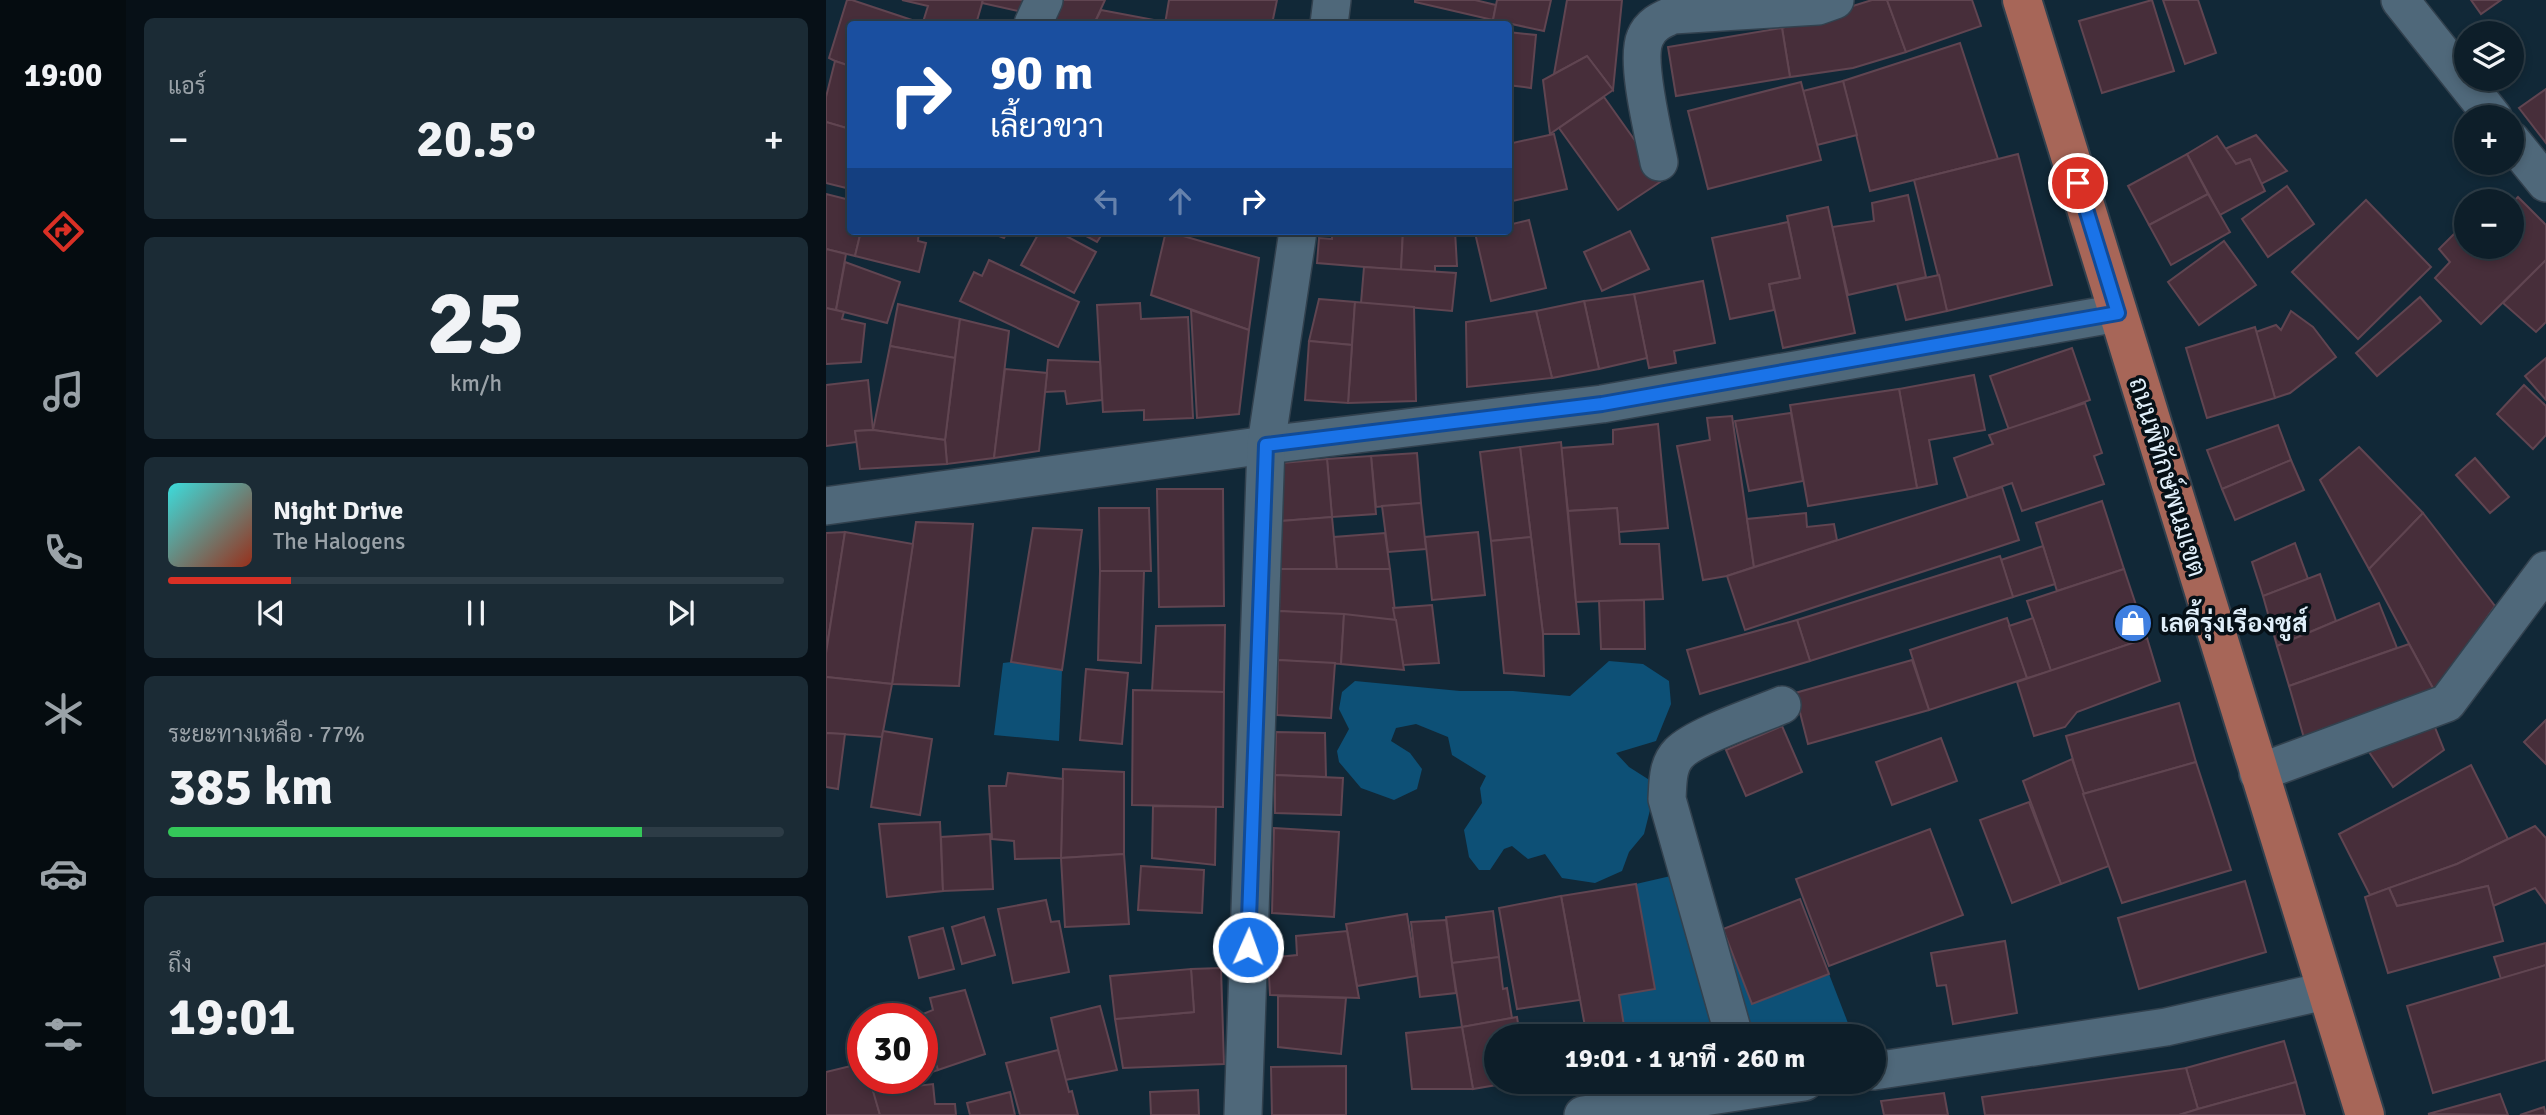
<!DOCTYPE html>
<html lang="th">
<meta charset="utf-8">
<style>
:root{--surface:#0d1e29;--page:#1b2b35;--text:#f1f3f6;--muted:#9aa2a8;--line:#2d3c46;--accent:#d93025}
body{margin:0;font-family:Signika,Sarabun,sans-serif;background:var(--page);color:var(--text);height:100vh;display:flex;flex-direction:column;font-size:26px;white-space:nowrap}
*{box-sizing:border-box;margin:0}
p{font-size:23px;color:var(--muted)}
.icon{flex:none;width:38px;height:38px;fill:none;stroke:currentColor;stroke-width:2;stroke-linecap:round;stroke-linejoin:round}
.map{position:relative;flex:1;overflow:hidden}
.details{display:flex;flex-direction:column;gap:18px;padding:18px;background:#071017;width:700px}
.details>*{flex:none}
.guide{position:absolute;left:21px;top:21px;width:665px;height:214px;border-radius:7px;box-shadow:0 4px 10px #0003,0 0 0 2px var(--line);background:#1a4fa0;color:#fff;overflow:hidden}
.fabs{position:absolute;left:1628px;top:21px;display:grid;gap:14px}
.fabs a{display:grid;place-items:center;width:70px;height:70px;border-radius:50%;background:var(--surface);box-shadow:0 4px 10px #0003,0 0 0 2px var(--line);font-size:35px}
.speed{position:absolute;left:21px;top:1003px;display:flex;gap:14px;font-size:35px;font-weight:700;text-align:center}
.speed>*{display:grid;place-content:center;width:91px;height:91px;border-radius:50%;background:var(--surface);box-shadow:0 4px 10px #0003,0 0 0 2px var(--line);line-height:1}
.speed .limit{border:10px solid #d22;background:#fff;color:#111}
.pin{position:absolute;display:grid;place-items:center;width:60px;height:60px;color:#fff;margin:-30px;border:4px solid #fff;border-radius:50%;box-shadow:0 2px 7px #0007}
.me{position:absolute;width:77px;margin:-38px;rotate:2deg;stroke-linejoin:round;filter:drop-shadow(0 0 5px #0008)}
.turn{display:flex;align-items:center;gap:24px;height:147px;padding:0 28px;font-size:32px}
.turn .icon{width:91px;height:91px;stroke-width:2.5}
.turn b{display:block;font-size:49px;line-height:60px}
.lanes{display:flex;align-items:center;height:66px;padding:0 28px;background:#0003;justify-content:center;gap:35px;direction:ltr}
.lanes .off{opacity:.35}
.big{font-size:52px;font-weight:800;line-height:1.1}
.details .tile{flex:1;display:flex;flex-direction:column;justify-content:center;gap:10px;min-width:0;padding:0 24px;border-radius:10px;background:var(--page)}
.details .dial{align-items:center;gap:0}
.dial b{font-size:91px;line-height:1}
.song{display:flex;align-items:center;gap:21px}
.cover{width:84px;height:84px;border-radius:10px;background:linear-gradient(135deg,hsl(180 70% 55%),hsl(10 70% 35%))}
.played{height:7px;border-radius:4px;background:linear-gradient(90deg,var(--accent) 20%,var(--line) 20%)}
.keys{display:flex;justify-content:space-around;direction:ltr}
.heat{display:flex;justify-content:space-between;align-items:center;font-size:38px;direction:ltr}
.charge{height:10px;border-radius:5px;background:linear-gradient(90deg,#34c759 77%,var(--line) 0)}
.trip{position:absolute;left:658px;top:1024px;width:402px;height:70px;border-radius:35px;background:var(--surface);box-shadow:0 4px 10px #0003,0 0 0 2px var(--line);font-weight:800;line-height:70px;text-align:center}
main{display:flex;flex:1;min-height:0}
.tab-bar{display:flex;flex-direction:column;width:126px;justify-content:space-around;align-items:center;background:#050c10;color:var(--muted)}
.tab-bar .icon{width:49px;height:49px}
.tab-bar .active{color:var(--accent)}
.tab-bar b{font-size:32px;color:var(--text)}
.map>svg:first-child{display:block}
</style>
<main>
<nav class="tab-bar">
<b>19:00</b>
<svg class="icon active" aria-label="directions" viewBox="0 0 24 24"><path d="M12 3l9 9-9 9-9-9zM9 14v-3h6M13 9l2 2-2 2"/></svg>
<svg class="icon" aria-label="music" viewBox="0 0 24 24"><path d="M9 18V5l10-2v13"/><circle cx="6" cy="18" r="3"/><circle cx="16" cy="16" r="3"/></svg>
<svg class="icon" aria-label="phone" viewBox="0 0 24 24"><path d="M5 4h4l2 5-3 2q2 4 5 5l2-3 5 2v4C11 20 4 13 5 4z"/></svg>
<svg class="icon" aria-label="climate" viewBox="0 0 24 24"><path d="M12 3v18M4 7l16 10M4 17L20 7"/></svg>
<svg class="icon" aria-label="car" viewBox="0 0 24 24"><path d="M5 17H2v-5l4-1 3-4h7l3 4 3 1v5h-3M9 17h6M6 11h13"/><circle cx="7" cy="17" r="2"/><circle cx="17" cy="17" r="2"/></svg>
<svg class="icon" aria-label="filters" viewBox="0 0 24 24"><path d="M4 7h16M4 17h16"/><circle cx="9" cy="7" r="2"/><circle cx="15" cy="17" r="2"/></svg>
</nav>
<section class="details">
<div class="tile"><p>แอร์</p>
<div class="heat"><a>−</a><b class="big">20.5°</b><a>+</a></div>
</div>
<div class="tile dial"><b>25</b><p>km/h</p></div>
<div class="tile">
<div class="song"><i class="cover"></i><div><b>Night Drive</b><p>The Halogens</p></div></div>
<div class="played"></div>
<div class="keys"><svg class="icon" aria-label="previous" viewBox="0 0 24 24"><path d="M18 5L8 12l10 7zM5 5v14"/></svg><svg class="icon" aria-label="pause" viewBox="0 0 24 24"><path d="M8 5v14M16 5v14"/></svg><svg class="icon" aria-label="next" viewBox="0 0 24 24"><path d="M6 5l10 7-10 7zM19 5v14"/></svg></div>
</div>
<div class="tile"><p>ระยะทางเหลือ · 77%</p><b class="big">385 km</b><div class="charge"></div></div>
<div class="tile"><p>ถึง</p><b class="big">19:01</b></div>
</section>
<div class="map">
<svg width="1720" height="1115" viewBox="0 0 1720 1115">
<rect width="100%" height="100%" fill="#112837"/>
<g fill="#0d5076">
<path d="M783,661L817,664L843,681L845,704L830,741L790,753L803,767L825,781V806L818,834L803,852L796,871L769,883L736,878L719,854L702,859L686,846L678,849L664,870H653L643,857L638,830L656,803L654,788L660,776L626,755L622,737L590,724L570,728L565,741L584,753L596,769L591,789L568,800L535,788L513,762L511,751L523,729L513,709L516,692L529,681L634,691H687L744,696Z"/>
<path d="M185,662L236,670L233,741L168,735L177,663Z"/>
<path d="M849,875L894,1036H829L827,1025L801,1031L802,1036H761L760,1032L798,1026L793,995L829,988L810,884Z"/>
<path d="M894,929H897L926,1003L1003,974L1027,1036H926Z"/>
</g>
<g fill="#472e3a" stroke="#604551" stroke-width="2">
<path d="M21,0H26L98,24H24V66L9,61L3,58Z"/>
<path d="M76,0H157L150,24H106L97,22L102,6Z"/>
<path d="M157,0H198L196,12L156,3Z"/>
<path d="M234,0H279L268,24H222Z"/>
<path d="M343,0H451L446,24H339Z"/>
<path d="M589,0H649L670,5L667,20L589,2Z"/>
<path d="M671,0H725L718,31L667,20Z"/>
<path d="M741,0H796L787,90L761,56L728,74Z"/>
<path d="M1046,0H1061L1080,52L1027,68L964,77L956,28Z"/>
<path d="M1061,0H1146L1155,26L1080,52Z"/>
<path d="M1326,0L1348,71L1276,93L1253,21Z"/>
<path d="M1337,0H1372L1390,53L1359,64Z"/>
<path d="M1645,0H1675L1655,14Z"/>
<path d="M275,10L339,22V24H268Z"/>
<path d="M956,28L964,77L850,96L842,47Z"/>
<path d="M682,32L710,35L705,88L682,85Z"/>
<path d="M1134,43L1172,159L1044,191L1017,81Z"/>
<path d="M761,56L787,90L724,134L717,80Z"/>
<path d="M9,61L24,66V129L0,122V97Z"/>
<path d="M1017,81L1031,135L991,145L977,91Z"/>
<path d="M975,82L995,160L882,189L862,111Z"/>
<path d="M1720,89V143L1693,108Z"/>
<path d="M778,97L837,180L792,210L733,128Z"/>
<path d="M0,122L24,129V189L0,183Z"/>
<path d="M728,134L741,189L682,202V144Z"/>
<path d="M1430,135L1461,171L1435,184L1424,159L1410,164L1399,149Z"/>
<path d="M1391,136L1410,164L1424,159L1439,191L1394,215L1361,154Z"/>
<path d="M1192,154L1226,285L1121,311L1088,180Z"/>
<path d="M1361,154L1382,194L1323,225L1302,186Z"/>
<path d="M1461,186L1488,224L1442,257L1416,219Z"/>
<path d="M0,194L24,200V231H35L29,256L0,249Z"/>
<path d="M1382,194L1404,232L1345,265L1323,225Z"/>
<path d="M1082,195L1100,277L1022,295L1006,227L1048,221L1046,203Z"/>
<path d="M1692,197L1720,225V260L1655,324L1609,278L1624,262L1613,249L1640,222V247H1685V204Z"/>
<path d="M1540,200L1605,267L1532,339L1466,272Z"/>
<path d="M1002,207L1029,333L957,348L943,284L974,278L961,216Z"/>
<path d="M703,220L720,288L665,301L649,233L682,231V225Z"/>
<path d="M962,222L974,278L943,284L948,310L904,319L886,238Z"/>
<path d="M35,231H93L92,241L100,243L93,272L29,256Z"/>
<path d="M160,231H182L178,238Z"/>
<path d="M214,231H231L270,252L248,293L195,265Z"/>
<path d="M251,231H278L271,242Z"/>
<path d="M340,231L433,258L423,330L325,295Z"/>
<path d="M506,231H577L575,270L491,263L493,238L506,239Z"/>
<path d="M577,231H629L631,266H609V272L575,270Z"/>
<path d="M804,231L823,269L776,291L758,252Z"/>
<path d="M1398,241L1430,285L1373,325L1342,282Z"/>
<path d="M0,249L20,254L10,310L0,308Z"/>
<path d="M163,260L253,302L232,347L134,301L148,272L156,276Z"/>
<path d="M1720,260V322L1710,332L1677,303Z"/>
<path d="M19,262L74,282L61,323L10,310Z"/>
<path d="M538,267L630,273L626,311L535,303Z"/>
<path d="M1113,275L1121,311L1080,320L1071,284Z"/>
<path d="M877,281L889,343L848,351L850,363L823,368L808,294Z"/>
<path d="M808,294L821,358L773,369L758,301Z"/>
<path d="M1594,297L1615,321L1551,376L1530,353Z"/>
<path d="M493,299L529,302L526,345L483,341Z"/>
<path d="M758,301L773,369L726,378L710,311Z"/>
<path d="M529,302L588,307L590,401L522,403Z"/>
<path d="M314,303L315,319L362,317L367,418L318,420V410L277,412L271,305Z"/>
<path d="M72,304L134,319L129,358L64,346Z"/>
<path d="M0,308L18,312L16,319L39,324L35,362L0,364Z"/>
<path d="M365,310L423,330L413,414L371,418Z"/>
<path d="M710,311L726,378L641,387L640,322Z"/>
<path d="M1465,311L1487,327L1510,357L1464,393L1449,398L1430,332L1450,325L1455,330Z"/>
<path d="M134,319L183,331L168,458L121,464L119,440Z"/>
<path d="M1429,327L1449,398L1381,418L1360,348Z"/>
<path d="M483,341L526,345L522,403L479,400Z"/>
<path d="M64,346L129,358L119,440L47,430Z"/>
<path d="M1246,348L1264,400L1183,430L1164,376Z"/>
<path d="M1720,358V400L1699,376Z"/>
<path d="M222,360L274,362L276,400L241,404L239,391L219,392Z"/>
<path d="M179,369L221,373L213,451L168,458Z"/>
<path d="M1148,375L1159,430L1103,440L1111,484L1091,488L1073,389Z"/>
<path d="M42,380L47,430L29,431L31,442L0,446V385Z"/>
<path d="M1698,385L1720,406V435L1707,449L1671,414Z"/>
<path d="M1073,389L1091,488L982,506L964,405Z"/>
<path d="M1259,403L1276,453L1268,456L1278,484L1196,511L1186,483L1142,498L1128,458L1167,444L1163,435Z"/>
<path d="M965,413L977,481L923,491L909,421Z"/>
<path d="M906,416L928,567L901,576L877,580L851,446L884,440L881,418Z"/>
<path d="M832,424L842,528L793,532L791,508L742,511L735,448L787,444V430Z"/>
<path d="M1452,425L1465,460L1396,489L1381,450Z"/>
<path d="M47,430L119,440L121,464L34,469L29,431Z"/>
<path d="M735,442L753,634H717L694,447Z"/>
<path d="M694,447L705,537L665,541L654,452Z"/>
<path d="M1533,447L1597,513L1543,569L1494,480Z"/>
<path d="M591,453L595,503L550,507L545,456Z"/>
<path d="M545,456L550,514L506,517L501,459Z"/>
<path d="M1649,458L1683,497L1664,513L1630,475Z"/>
<path d="M501,459L506,517L455,521L456,463Z"/>
<path d="M1465,460L1478,490L1409,520L1396,489Z"/>
<path d="M1176,487L1193,540L919,630L901,576Z"/>
<path d="M331,489H397L398,606L333,607Z"/>
<path d="M1276,501L1298,569L1231,591L1210,523Z"/>
<path d="M595,503L600,549L562,552L556,506Z"/>
<path d="M273,508H323L325,571H274Z"/>
<path d="M791,508L794,544H833L837,599L750,602L742,511Z"/>
<path d="M980,513L981,527L1008,524L1011,540L928,567L921,519Z"/>
<path d="M1597,513L1669,606L1609,692L1543,569Z"/>
<path d="M506,517L511,569H454L455,521Z"/>
<path d="M90,522L147,524L133,686L66,684Z"/>
<path d="M207,528L256,530L236,670L185,662Z"/>
<path d="M19,532L0,653V533Z"/>
<path d="M19,532L87,544L66,684L0,677V653Z"/>
<path d="M652,532L659,595L606,600L599,537Z"/>
<path d="M559,533L564,569H511L508,537Z"/>
<path d="M705,537L717,634L718,676L678,673L665,541Z"/>
<path d="M1469,543L1482,579L1437,596L1426,562Z"/>
<path d="M1217,546L1229,584L1187,597L1175,560Z"/>
<path d="M1174,556L1187,597L984,661L971,620Z"/>
<path d="M454,569H564L570,620L453,611Z"/>
<path d="M1298,569L1321,638L1225,671L1201,601Z"/>
<path d="M274,571H318L315,663L272,660Z"/>
<path d="M1494,574L1510,621L1451,646L1437,596Z"/>
<path d="M818,600L819,649H775L773,601Z"/>
<path d="M1553,603L1571,648L1463,686L1451,646Z"/>
<path d="M606,605L613,663L577,665L567,608Z"/>
<path d="M453,611L518,614L515,664L452,660Z"/>
<path d="M518,614L570,620L578,670L515,664Z"/>
<path d="M1181,618L1201,678L1103,710L1084,650Z"/>
<path d="M1207,618L1225,671L1201,678L1183,626Z"/>
<path d="M971,620L984,661L874,694L861,650Z"/>
<path d="M399,625L398,692L326,691L330,626Z"/>
<path d="M1321,638L1334,681L1251,712L1239,727L1208,736L1191,682Z"/>
<path d="M1583,644L1609,692L1478,738L1463,686Z"/>
<path d="M452,660L509,663L505,718L451,715Z"/>
<path d="M1086,660L1103,710L982,744L969,693Z"/>
<path d="M260,669L302,673L296,744L254,740Z"/>
<path d="M0,677L66,684L56,737L0,733Z"/>
<path d="M307,690L398,692L397,807L306,805Z"/>
<path d="M1353,703L1370,762L1257,794L1240,736Z"/>
<path d="M1720,720V764L1698,742Z"/>
<path d="M1608,725L1618,750L1567,787L1543,752Z"/>
<path d="M956,726L976,772L920,796L900,750Z"/>
<path d="M57,731L106,739L94,815L45,807Z"/>
<path d="M450,732L499,733L500,777L449,775Z"/>
<path d="M0,733L19,734L12,789L0,787Z"/>
<path d="M1115,738L1131,781L1066,805L1050,762Z"/>
<path d="M1246,759L1283,866L1235,884L1197,781Z"/>
<path d="M1370,762L1405,870L1296,903L1257,794Z"/>
<path d="M1645,765L1682,839L1631,864L1544,895L1513,834Z"/>
<path d="M237,769L298,772V854L235,858Z"/>
<path d="M182,773L237,779L235,858L189,859L188,841L166,839L163,786H180Z"/>
<path d="M449,775L517,778L515,815L449,813Z"/>
<path d="M1203,802L1235,884L1186,903L1154,820Z"/>
<path d="M327,806L390,807L389,865L326,858Z"/>
<path d="M114,822L117,891L61,897L53,824Z"/>
<path d="M1709,826L1720,838V903L1709,888L1667,906L1662,886L1571,906L1563,888L1631,864Z"/>
<path d="M448,828L513,832L508,917L446,913Z"/>
<path d="M1104,829L1137,915L1003,966L970,879Z"/>
<path d="M164,834L167,889L117,891L115,837Z"/>
<path d="M298,854L303,924L239,927L235,858Z"/>
<path d="M315,866L378,870L376,913L312,910Z"/>
<path d="M1419,881L1440,952L1313,989L1292,918Z"/>
<path d="M810,884L829,989L793,995L798,1026L760,1032L735,896Z"/>
<path d="M1662,886L1677,941L1562,973L1539,897L1563,888L1571,906Z"/>
<path d="M735,896L754,1000L691,1009L673,908Z"/>
<path d="M974,899L1003,974L926,1004L897,929Z"/>
<path d="M220,900L225,922L233,921L243,972L187,983L172,909Z"/>
<path d="M667,911L673,957L626,963L620,917Z"/>
<path d="M581,914L591,976L531,986L520,924Z"/>
<path d="M158,917L169,955L136,964L126,927Z"/>
<path d="M620,920L630,993L594,997L585,922Z"/>
<path d="M117,928L128,969L93,978L83,937Z"/>
<path d="M521,931L533,998L444,995L442,958L471,955L470,936Z"/>
<path d="M1179,941L1191,1013L1127,1024L1120,985L1111,986L1105,953Z"/>
<path d="M1720,943V965L1675,979L1668,957Z"/>
<path d="M673,957L677,989L681,988L686,1018L636,1027L626,963Z"/>
<path d="M1720,965V1060L1607,1093L1581,1006Z"/>
<path d="M395,968L398,1064L297,1068L289,1019L368,1012L365,969Z"/>
<path d="M365,969L368,1012L289,1019L284,976Z"/>
<path d="M139,990L159,1054L112,1070L96,1025V1018L92,1016L107,1010L104,998Z"/>
<path d="M452,996L520,998L515,1054L452,1047Z"/>
<path d="M274,1006L291,1070L239,1080L225,1018Z"/>
<path d="M691,1017L694,1036H670V1082H688L647,1089L636,1027Z"/>
<path d="M96,1025L112,1070L96,1075Z"/>
<path d="M636,1027L647,1089H586L580,1033Z"/>
<path d="M1458,1041L1470,1082L1372,1109L1360,1068Z"/>
<path d="M232,1050L243,1092L246,1091L252,1115H194L180,1063Z"/>
<path d="M37,1063V1078H44L54,1115H0V1072Z"/>
<path d="M520,1066V1115H446L445,1067Z"/>
<path d="M1360,1068L1372,1109L1353,1115H1159L1156,1097Z"/>
<path d="M44,1078H87L47,1091Z"/>
<path d="M1470,1082L1479,1115H1353L1372,1109Z"/>
<path d="M107,1084L109,1104H129L130,1115H54L47,1091Z"/>
<path d="M372,1090L373,1115H325L324,1092Z"/>
<path d="M184,1092L189,1115H144L141,1103Z"/>
<path d="M1118,1093L1122,1115H1058L1055,1101Z"/>
<path d="M1674,1094L1682,1115L1602,1114Z"/>
<path d="M1718,1107L1720,1115H1694Z"/>
</g>
<g fill="none" stroke-linecap="round" stroke-linejoin="round">
<defs>
<g id="minor">
<path d="M1574,0L1667,117"/>
<path d="M207,24L218,0"/>
<path d="M503,24L506,0"/>
<path d="M1685,140L1720,183"/>
<path d="M833,162C828,136 809,61 819,38C824,25 835,20 847,15L992,6L1009,0"/>
<path d="M0,506L440,445L776,404L1292,313"/>
<path d="M1432,773L1621,703L1720,570"/>
<path d="M908,1036L841,799C842,783 841,765 853,753C869,736 932,715 956,705"/>
<path d="M1048,1071L1340,1027L1499,991"/>
<path d="M417,1115L440,445L472,231"/>
<path d="M757,1115L978,1082"/>
</g>
<path id="major" d="M1196,0L1539,1115"/>
</defs>
<use href="#minor" stroke="#32414e" stroke-width="40"/>
<use href="#major" stroke="#32414e" stroke-width="42"/>
<use href="#minor" stroke="#4f687a" stroke-width="37"/>
<use href="#major" stroke="#a76658" stroke-width="38"/>
</g>
<g fill="none" stroke-linecap="round" stroke-linejoin="round">
<defs>
<path id="route" d="M422,947L440,445L776,404L1292,313L1252,183"/>
</defs>
<use href="#route" stroke="#114b97" stroke-width="18"/>
<use href="#route" stroke="#1a73e8" stroke-width="12"/>
</g>
<defs>
<symbol id="shop-disc" viewBox="-11 -11 22 22"><circle r="9.5" fill="#3f7fe0" stroke="#061017"/><path d="M-5-2.5h2.3a2.7 3.5 0 0 1 5.4 0H5L5.5 6h-11ZM-1.5-2.5h3a1.5 2.3 0 0 0-3 0Z" fill="#fff"/></symbol>
</defs>
<g fill-rule="evenodd">
<use href="#shop-disc" x="1285" y="601" width="44" height="44"/>
</g>
<g text-anchor="middle" stroke-width="7" stroke-linejoin="round" paint-order="stroke">
<g font-size="26" fill="#e1effa" stroke="#061017">
<text transform="translate(1342 477) rotate(73)" y="9">ถนนพิทักษ์พนมเขต</text>
</g>
<g font-size="26" font-weight="bold" fill="#e1effa" stroke="#061017" text-anchor="start">
<text x="1334" y="632">เลดี้รุ่งเรืองชูส์</text>
</g>
</g>
</svg>
<div class="fabs">
<a><svg class="icon" aria-label="layers" viewBox="0 0 24 24"><path d="M12 4l9 5-9 5-9-5zM3 14l9 5 9-5"/></svg></a>
<a>+</a>
<a>−</a>
</div>
<div class="speed"><div class="limit">30</div></div>
<div class="pin" style="left:1252px;top:183px;background:#d93025"><svg class="icon" aria-label="arrive" viewBox="0 0 24 24"><path d="M6 21V4h12l-3 4 3 4H6"/></svg></div>
<svg class="me" style="left:422px;top:947px" viewBox="-20 -20 40 40"><circle r="17" fill="#1a73e8" stroke="#fff" stroke-width="3"/><path d="M0-11L8 9 0 5-8 9z" fill="#fff"/></svg>
<div class="trip">19:01 · 1 นาที · 260 m</div>
<div class="guide">
<div class="turn"><svg class="icon" aria-label="right" viewBox="0 0 24 24"><path d="M7 20v-9h11M14 6l5 5-5 5"/></svg><div><b>90 m</b>เลี้ยวขวา</div></div>
<div class="lanes"><svg class="icon off" aria-label="left" viewBox="0 0 24 24"><path d="M17 20v-9H6M10 6l-5 5 5 5"/></svg><svg class="icon off" aria-label="ahead" viewBox="0 0 24 24"><path d="M12 20V5M6 11l6-6 6 6"/></svg><svg class="icon" aria-label="right" viewBox="0 0 24 24"><path d="M7 20v-9h11M14 6l5 5-5 5"/></svg></div>
</div>
</div>
</main>
